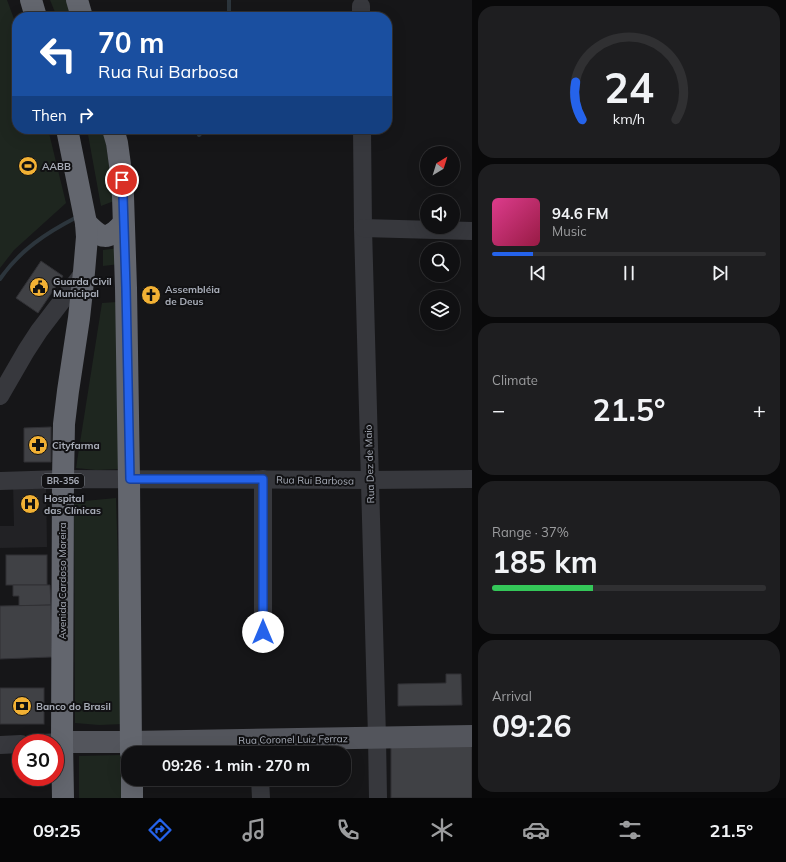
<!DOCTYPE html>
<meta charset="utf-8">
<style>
:root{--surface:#101012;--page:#1e1e20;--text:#f1f3f6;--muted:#9c9d9f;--line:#303032;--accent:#2563eb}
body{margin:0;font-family:Mulish,sans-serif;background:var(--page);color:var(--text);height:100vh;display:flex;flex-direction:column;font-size:15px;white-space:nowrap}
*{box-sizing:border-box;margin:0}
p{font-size:13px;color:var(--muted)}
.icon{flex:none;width:22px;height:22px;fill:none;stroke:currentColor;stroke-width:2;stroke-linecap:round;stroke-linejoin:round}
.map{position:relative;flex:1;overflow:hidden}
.details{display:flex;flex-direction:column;gap:6px;padding:6px;background:#09090a;width:314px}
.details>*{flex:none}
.top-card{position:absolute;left:12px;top:12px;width:380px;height:122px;border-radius:16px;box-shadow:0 4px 16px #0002,0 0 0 1px var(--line);background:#1a4fa0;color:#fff;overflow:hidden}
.needle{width:26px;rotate:38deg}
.fabs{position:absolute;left:420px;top:146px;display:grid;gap:8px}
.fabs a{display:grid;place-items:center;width:40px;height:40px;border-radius:50%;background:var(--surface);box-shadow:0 4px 16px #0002,0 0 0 1px var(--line);font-size:20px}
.speed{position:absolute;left:12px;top:734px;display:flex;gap:8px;font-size:20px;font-weight:700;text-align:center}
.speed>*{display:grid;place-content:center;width:52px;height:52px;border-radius:50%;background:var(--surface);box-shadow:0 4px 16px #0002,0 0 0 1px var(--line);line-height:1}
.speed .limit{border:6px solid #d22;background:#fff;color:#111}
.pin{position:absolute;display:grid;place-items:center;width:34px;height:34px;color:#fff;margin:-17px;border:2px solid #fff;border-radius:50%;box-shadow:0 1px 4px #0007}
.me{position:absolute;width:44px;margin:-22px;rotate:0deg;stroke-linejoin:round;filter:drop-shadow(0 0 3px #0008)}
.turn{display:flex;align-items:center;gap:14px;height:84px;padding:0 20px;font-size:18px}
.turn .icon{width:52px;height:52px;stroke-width:2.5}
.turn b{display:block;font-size:28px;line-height:34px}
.then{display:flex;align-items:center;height:38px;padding:0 20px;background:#0003;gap:8px;font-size:15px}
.big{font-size:30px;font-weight:700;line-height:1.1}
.details .card{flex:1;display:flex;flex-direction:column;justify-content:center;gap:6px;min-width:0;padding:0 14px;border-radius:16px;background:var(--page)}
.details .dial{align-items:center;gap:0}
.dial svg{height:104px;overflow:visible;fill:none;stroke:var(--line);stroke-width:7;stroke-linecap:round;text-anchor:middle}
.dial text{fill:var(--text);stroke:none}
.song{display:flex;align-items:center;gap:12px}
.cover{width:48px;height:48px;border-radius:6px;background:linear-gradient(135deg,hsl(330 70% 55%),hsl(340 70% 35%))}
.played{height:4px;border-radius:2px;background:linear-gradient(90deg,var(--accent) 15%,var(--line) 15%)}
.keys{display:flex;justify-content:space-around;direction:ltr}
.heat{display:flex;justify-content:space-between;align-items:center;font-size:22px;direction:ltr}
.charge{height:6px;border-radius:3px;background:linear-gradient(90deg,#34c759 37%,var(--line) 0)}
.trip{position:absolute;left:121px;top:746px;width:230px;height:40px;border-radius:16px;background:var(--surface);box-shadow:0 4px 16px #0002,0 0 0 1px var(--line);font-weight:700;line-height:40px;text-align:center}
.dock{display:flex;height:64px;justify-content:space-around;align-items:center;background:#060607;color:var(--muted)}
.dock .icon{width:28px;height:28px}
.dock .current{color:var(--accent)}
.dock b{font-size:18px;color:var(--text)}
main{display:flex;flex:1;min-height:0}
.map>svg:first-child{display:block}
</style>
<main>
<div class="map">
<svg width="472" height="798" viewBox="0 0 472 798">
<rect width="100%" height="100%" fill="#161618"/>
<path fill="#222225" d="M13,482H46L47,547L0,548V526H14Z"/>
<g fill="#1e261f">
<path d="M0,0H7L17,27V129H48L66,203L14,250L0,268Z"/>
<path d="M50,0H70L76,17H57Z"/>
<path d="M87,129H104L114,201L101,206Z"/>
<path d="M119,248L120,264L103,266V250Z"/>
<path d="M117,302L120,469L96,470L76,468L102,303Z"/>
<path d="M116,498L123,724L99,725L75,723L74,502Z"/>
<path d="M122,755V798H79V756Z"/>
</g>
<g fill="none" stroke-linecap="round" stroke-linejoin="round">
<g stroke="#2c353c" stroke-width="4">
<path d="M229,17V0"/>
<path d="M199,135L205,129"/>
<path d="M0,279C20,250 46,233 77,217"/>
</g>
</g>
<g fill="#404145" stroke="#303034">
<path d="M41,261L63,276L38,313L16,298Z"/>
<path d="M51,427V462H24V428Z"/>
<rect x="6" y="555" width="41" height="30"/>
<path d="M13,585H50L51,605L19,606V596H13Z"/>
<path d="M51,605L52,657L0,659V606Z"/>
<path d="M446,674H461L462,705L398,706V684L446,683Z"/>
<rect x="0" y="688" width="44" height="36"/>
<rect x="391" y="742" width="81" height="56"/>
</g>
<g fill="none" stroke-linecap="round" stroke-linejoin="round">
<g stroke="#37383d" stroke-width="18">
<path d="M361,6V17"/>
<path d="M362,129L363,228L377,737L378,798"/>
<path d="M363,228L472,231"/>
<path d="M0,396L26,351L39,331L84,272"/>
<path d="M0,481L63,479L370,480L472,479"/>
<path d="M263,632V479"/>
<path d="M41,743L62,742"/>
<path d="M0,745L21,744"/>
<path d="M260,779L261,798"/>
</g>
<path stroke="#53555c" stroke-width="22" d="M62,742H130L472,736"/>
<g stroke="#63666e" stroke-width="22">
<path d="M31,0L36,17"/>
<path d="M77,0L82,17"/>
<path d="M113,129L117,143L120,165L123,196L126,288L129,479L131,753"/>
<path d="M86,223C102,239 107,241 123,224"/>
<path d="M132,779V798"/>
<path d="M63,798L62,742L63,479L64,424L68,391L79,318L84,272L87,237L86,223L67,129"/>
</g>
</g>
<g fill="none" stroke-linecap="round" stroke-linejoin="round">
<defs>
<path id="route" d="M122,180L123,196L126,288L130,479H263V632"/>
</defs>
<use href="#route" stroke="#184099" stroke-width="10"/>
<use href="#route" stroke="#2563eb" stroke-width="7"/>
</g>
<defs>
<symbol id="stadium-disc" viewBox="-11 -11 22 22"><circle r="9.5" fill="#f2b134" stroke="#111113"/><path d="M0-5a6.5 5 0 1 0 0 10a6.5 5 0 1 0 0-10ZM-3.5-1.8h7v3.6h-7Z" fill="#111"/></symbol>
<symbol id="civic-disc" viewBox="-11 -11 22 22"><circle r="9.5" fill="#f2b134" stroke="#111113"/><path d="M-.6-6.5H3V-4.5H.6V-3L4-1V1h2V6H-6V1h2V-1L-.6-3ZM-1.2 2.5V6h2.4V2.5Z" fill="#111"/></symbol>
<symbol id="church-disc" viewBox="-11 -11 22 22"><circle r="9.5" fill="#f2b134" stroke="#111113"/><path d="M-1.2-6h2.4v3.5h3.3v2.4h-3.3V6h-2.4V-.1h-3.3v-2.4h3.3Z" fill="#111"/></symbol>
<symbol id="pharmacy-disc" viewBox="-11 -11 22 22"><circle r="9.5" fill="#f2b134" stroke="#111113"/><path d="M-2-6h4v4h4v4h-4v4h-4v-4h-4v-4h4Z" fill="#111"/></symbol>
<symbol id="hospital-disc" viewBox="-11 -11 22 22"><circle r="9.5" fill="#f2b134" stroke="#111113"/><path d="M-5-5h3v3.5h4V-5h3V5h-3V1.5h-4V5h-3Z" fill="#111"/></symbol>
<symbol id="bank-disc" viewBox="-11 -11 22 22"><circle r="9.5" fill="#f2b134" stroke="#111113"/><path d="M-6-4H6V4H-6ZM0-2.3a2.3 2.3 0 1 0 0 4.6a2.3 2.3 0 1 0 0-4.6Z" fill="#111"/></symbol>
</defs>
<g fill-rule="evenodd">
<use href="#stadium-disc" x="17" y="155" width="22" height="22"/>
<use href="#civic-disc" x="28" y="276" width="22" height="22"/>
<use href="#church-disc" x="140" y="284" width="22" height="22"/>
<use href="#pharmacy-disc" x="27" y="434" width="22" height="22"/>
<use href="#hospital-disc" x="19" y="493" width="22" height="22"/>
<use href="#bank-disc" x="11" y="695" width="22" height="22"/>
</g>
<g text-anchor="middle" stroke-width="4" stroke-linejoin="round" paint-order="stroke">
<rect fill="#111113" stroke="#7b7e86" stroke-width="1" x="42" y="474" width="42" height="14" rx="3"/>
<g font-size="9" font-weight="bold" fill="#a8adb8">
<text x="63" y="484">BR-356</text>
</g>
<g font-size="10" font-weight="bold" fill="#a8adb8" stroke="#111113" text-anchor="start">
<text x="42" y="170">AABB</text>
<text x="53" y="285">Guarda Civil<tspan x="53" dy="12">Municipal</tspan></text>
<text x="165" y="293">Assembléia<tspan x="165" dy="12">de Deus</tspan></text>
<text x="52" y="449">Cityfarma</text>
<text x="44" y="502">Hospital<tspan x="44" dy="12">das Clínicas</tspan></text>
<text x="36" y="710">Banco do Brasil</text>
</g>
<g font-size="10" fill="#a8adb8" stroke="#111113">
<text transform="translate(369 464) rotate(-92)" y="4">Rua Dez de Maio</text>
<text transform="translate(315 480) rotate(1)" y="4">Rua Rui Barbosa</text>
<text transform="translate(62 581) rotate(-90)" y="4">Avenida Cardoso Moreira</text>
<text transform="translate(293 739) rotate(-1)" y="4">Rua Coronel Luiz Ferraz</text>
</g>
</g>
</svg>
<div class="fabs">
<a><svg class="needle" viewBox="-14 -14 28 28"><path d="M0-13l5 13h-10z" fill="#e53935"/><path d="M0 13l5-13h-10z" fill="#9c9d9f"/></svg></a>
<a><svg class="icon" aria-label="sound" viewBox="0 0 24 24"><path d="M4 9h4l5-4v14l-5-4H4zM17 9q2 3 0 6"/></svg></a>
<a><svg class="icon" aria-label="search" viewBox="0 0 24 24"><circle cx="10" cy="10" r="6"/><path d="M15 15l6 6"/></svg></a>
<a><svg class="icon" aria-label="layers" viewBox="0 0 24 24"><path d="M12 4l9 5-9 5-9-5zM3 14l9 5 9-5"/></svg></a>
</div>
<div class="speed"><div class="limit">30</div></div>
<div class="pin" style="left:122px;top:180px;background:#d93025"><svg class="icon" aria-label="arrive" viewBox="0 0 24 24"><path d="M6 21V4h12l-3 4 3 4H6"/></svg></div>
<svg class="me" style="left:263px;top:632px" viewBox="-20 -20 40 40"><circle r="19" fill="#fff"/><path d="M0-13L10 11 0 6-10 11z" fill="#2563eb"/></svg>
<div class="trip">09:26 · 1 min · 270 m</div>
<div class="top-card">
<div class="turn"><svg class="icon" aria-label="left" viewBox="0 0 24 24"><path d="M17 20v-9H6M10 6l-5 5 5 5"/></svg><div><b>70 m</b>Rua Rui Barbosa</div></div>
<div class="then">Then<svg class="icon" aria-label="right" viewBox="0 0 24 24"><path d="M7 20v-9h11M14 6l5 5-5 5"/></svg></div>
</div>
</div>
<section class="details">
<div class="card dial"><svg viewBox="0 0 100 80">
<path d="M14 69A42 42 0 1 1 86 69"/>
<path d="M14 69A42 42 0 0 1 9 40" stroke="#2563eb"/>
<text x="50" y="56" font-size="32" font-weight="700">24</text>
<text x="50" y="72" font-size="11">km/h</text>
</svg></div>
<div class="card">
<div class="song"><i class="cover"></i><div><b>94.6 FM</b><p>Music</p></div></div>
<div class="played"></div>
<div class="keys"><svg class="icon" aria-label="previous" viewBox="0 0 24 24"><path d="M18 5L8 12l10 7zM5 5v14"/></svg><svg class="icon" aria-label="pause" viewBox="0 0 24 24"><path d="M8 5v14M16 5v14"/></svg><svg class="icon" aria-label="next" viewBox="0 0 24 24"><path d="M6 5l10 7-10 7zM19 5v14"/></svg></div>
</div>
<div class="card"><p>Climate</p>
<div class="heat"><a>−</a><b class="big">21.5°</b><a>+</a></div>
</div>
<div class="card"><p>Range · 37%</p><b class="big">185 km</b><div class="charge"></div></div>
<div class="card"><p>Arrival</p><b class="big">09:26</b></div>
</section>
</main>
<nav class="dock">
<b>09:25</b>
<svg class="icon current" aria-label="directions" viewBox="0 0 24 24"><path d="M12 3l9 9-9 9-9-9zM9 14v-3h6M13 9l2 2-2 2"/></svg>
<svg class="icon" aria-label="music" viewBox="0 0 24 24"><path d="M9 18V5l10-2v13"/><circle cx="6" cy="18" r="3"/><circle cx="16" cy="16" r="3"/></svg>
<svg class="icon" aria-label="phone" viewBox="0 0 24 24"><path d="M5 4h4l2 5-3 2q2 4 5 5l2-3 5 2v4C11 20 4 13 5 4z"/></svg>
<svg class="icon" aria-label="climate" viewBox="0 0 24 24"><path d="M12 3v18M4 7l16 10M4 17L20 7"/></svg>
<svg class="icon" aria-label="car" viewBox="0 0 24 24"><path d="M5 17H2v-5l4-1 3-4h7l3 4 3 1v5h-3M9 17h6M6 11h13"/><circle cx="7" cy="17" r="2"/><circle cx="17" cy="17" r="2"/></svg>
<svg class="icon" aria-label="filters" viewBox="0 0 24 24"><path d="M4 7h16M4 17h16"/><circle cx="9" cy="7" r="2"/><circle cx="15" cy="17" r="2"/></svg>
<b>21.5°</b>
</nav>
